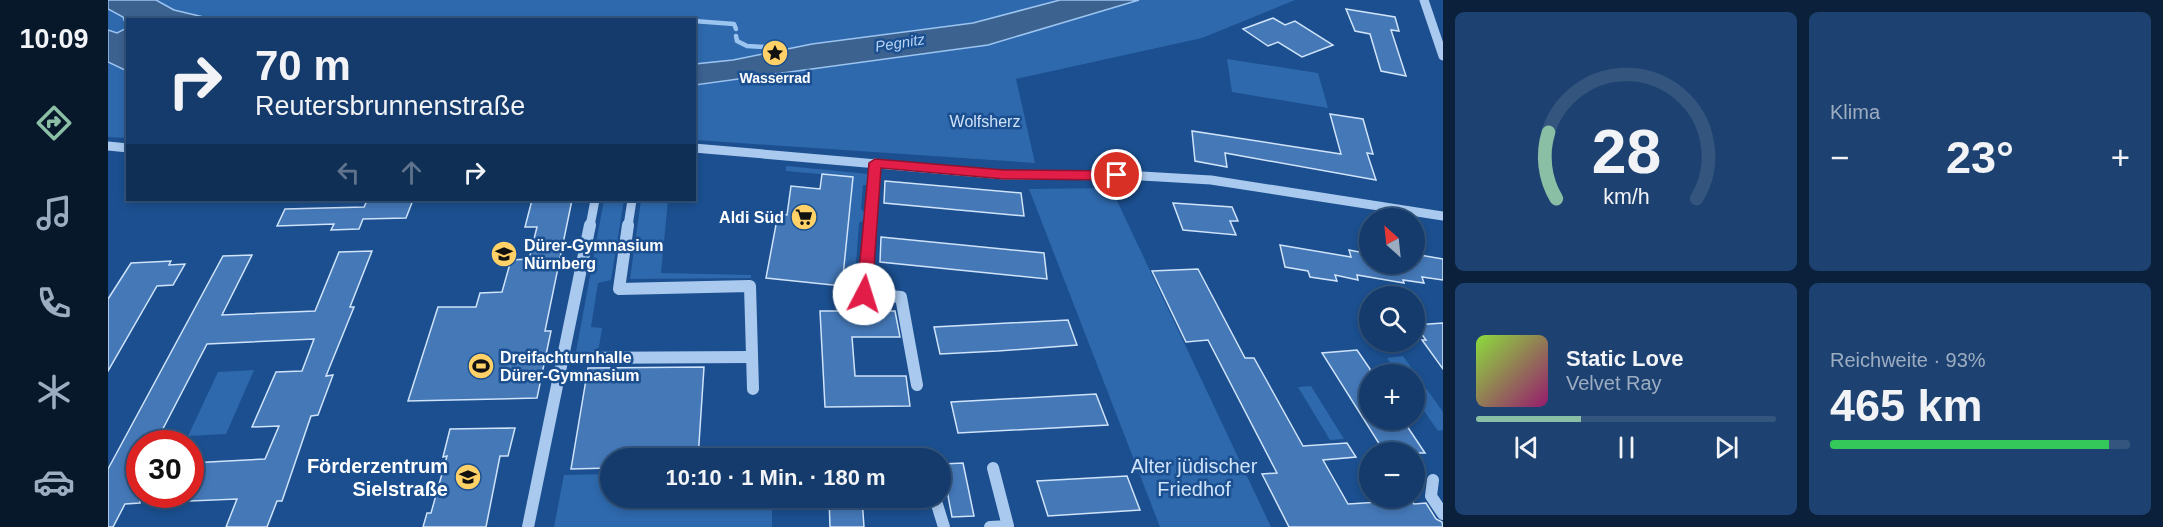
<!DOCTYPE html>
<html lang="de">
<meta charset="utf-8">
<style>
:root{--surface:#143b6b;--page:#1d4271;--text:#f1f3f6;--muted:#9dadc1;--line:#33557e;--accent:#8abfa5}
body{margin:0;font-family:Arial,sans-serif;background:var(--page);color:var(--text);height:100vh;display:flex;flex-direction:column;font-size:22px;white-space:nowrap}
*{box-sizing:border-box;margin:0}
p{font-size:20px;color:var(--muted)}
.icon{flex:none;width:33px;height:33px;fill:none;stroke:currentColor;stroke-width:2;stroke-linecap:round;stroke-linejoin:round}
.map{position:relative;flex:1;overflow:hidden}
.side{display:flex;flex-direction:column;gap:12px;padding:12px;background:#0b203b;width:720px}
.side>*{flex:none}
.hud{position:absolute;left:18px;top:18px;width:570px;height:183px;border-radius:0px;box-shadow:0 3px 9px #0003,0 0 0 2px var(--line);background:#143b6b;color:var(--text);overflow:hidden}
.needle{width:39px;rotate:333deg}
.tools{position:absolute;left:1251px;top:208px;display:grid;gap:12px}
.tools a{display:grid;place-items:center;width:66px;height:66px;border-radius:50%;background:var(--surface);box-shadow:0 3px 9px #0003,0 0 0 2px var(--line);font-size:30px}
.speed{position:absolute;left:18px;top:430px;display:flex;gap:12px;font-size:30px;font-weight:700;text-align:center}
.speed>*{display:grid;place-content:center;width:78px;height:78px;border-radius:50%;background:var(--surface);box-shadow:0 3px 9px #0003,0 0 0 2px var(--line);line-height:1}
.speed .limit{border:9px solid #d22;background:#fff;color:#111}
.pin{position:absolute;display:grid;place-items:center;width:51px;height:51px;color:#fff;margin:-26px;border:3px solid #fff;border-radius:50%;box-shadow:0 2px 6px #0007}
.me{position:absolute;width:66px;margin:-33px;rotate:5deg;stroke-linejoin:round;filter:drop-shadow(0 0 4px #0008)}
.turn{display:flex;align-items:center;gap:21px;height:126px;padding:0 30px;font-size:27px}
.turn .icon{width:78px;height:78px;stroke-width:2.5}
.turn b{display:block;font-size:42px;line-height:51px}
.lanes{display:flex;align-items:center;height:57px;padding:0 30px;background:#0003;justify-content:center;gap:30px;direction:ltr}
.lanes .off{opacity:.35}
.big{font-size:45px;font-weight:700;line-height:1.1}
.side .card{flex:1;display:flex;flex-direction:column;justify-content:center;gap:9px;min-width:0;padding:0 21px;border-radius:9px;background:var(--page)}
.side .dial{align-items:center;gap:0}
.dial svg{height:156px;overflow:visible;fill:none;stroke:var(--line);stroke-width:7;stroke-linecap:round;text-anchor:middle}
.dial text{fill:var(--text);stroke:none}
.song{display:flex;align-items:center;gap:18px}
.cover{width:72px;height:72px;border-radius:9px;background:linear-gradient(135deg,hsl(90 70% 55%),hsl(320 70% 35%))}
.played{height:6px;border-radius:3px;background:linear-gradient(90deg,var(--accent) 35%,var(--line) 35%)}
.keys{display:flex;justify-content:space-around;direction:ltr}
.heat{display:flex;justify-content:space-between;align-items:center;font-size:33px;direction:ltr}
.charge{height:9px;border-radius:4px;background:linear-gradient(90deg,#34c759 93%,var(--line) 0)}
.side .tiles{flex:1;display:grid;gap:12px;grid-template-columns:repeat(2,1fr)}
.trip{position:absolute;left:492px;top:448px;width:351px;height:60px;border-radius:30px;background:var(--surface);box-shadow:0 3px 9px #0003,0 0 0 2px var(--line);font-weight:700;line-height:60px;text-align:center}
main{display:flex;flex:1;min-height:0}
.tab-bar{display:flex;flex-direction:column;width:108px;justify-content:space-around;align-items:center;background:#08182b;color:var(--muted)}
.tab-bar .icon{width:42px;height:42px}
.tab-bar .selected{color:var(--accent)}
.tab-bar b{font-size:27px;color:var(--text)}
.map>svg:first-child{display:block}
</style>
<main>
<nav class="tab-bar">
<b>10:09</b>
<svg class="icon selected" aria-label="directions" viewBox="0 0 24 24"><path d="M12 3l9 9-9 9-9-9zM9 14v-3h6M13 9l2 2-2 2"/></svg>
<svg class="icon" aria-label="music" viewBox="0 0 24 24"><path d="M9 18V5l10-2v13"/><circle cx="6" cy="18" r="3"/><circle cx="16" cy="16" r="3"/></svg>
<svg class="icon" aria-label="phone" viewBox="0 0 24 24"><path d="M5 4h4l2 5-3 2q2 4 5 5l2-3 5 2v4C11 20 4 13 5 4z"/></svg>
<svg class="icon" aria-label="climate" viewBox="0 0 24 24"><path d="M12 3v18M4 7l16 10M4 17L20 7"/></svg>
<svg class="icon" aria-label="car" viewBox="0 0 24 24"><path d="M5 17H2v-5l4-1 3-4h7l3 4 3 1v5h-3M9 17h6M6 11h13"/><circle cx="7" cy="17" r="2"/><circle cx="17" cy="17" r="2"/></svg>
</nav>
<div class="map">
<svg width="1335" height="527" viewBox="0 0 1335 527">
<rect width="100%" height="100%" fill="#1b4f8f"/>
<g fill="#2e69ad">
<path d="M0,0H1187L1094,38L908,79L927,163L587,140L586,20H20L19,138L0,137Z"/>
<path d="M1119,59L1210,73L1220,108L1124,92Z"/>
<path d="M678,166L761,174L760,185H755L753,209L758,214L757,219L751,223L747,277L752,281L751,285L734,283L745,177L678,171Z"/>
<path d="M1003,188L1163,527H1052L921,189Z"/>
<path d="M496,200H516L503,280L490,283L483,327L494,328L491,347L486,352H468Z"/>
<path d="M533,200H560L553,273L643,275V278L522,279Z"/>
<path d="M1295,356L1335,412V430L1330,431L1307,398L1306,375H1291L1279,358Z"/>
<path d="M146,370L118,434L80,436L110,372Z"/>
<path d="M1203,386L1236,439L1222,440L1190,387Z"/>
<path d="M502,474V498H664V527H446L456,475Z"/>
</g>
<g fill="#3c6290" stroke="#9cc4f0" stroke-width="1.5">
<path d="M0,0H48L66,10L104,19L20,20L19,71L0,62V30L9,33L19,28L15,17L0,9Z"/>
<path d="M952,0H1031L880,45L587,85V64L625,60L704,44L865,23Z"/>
</g>
<g fill="none" stroke-linecap="round" stroke-linejoin="round">
<g stroke="#9cc4f0" stroke-width="4.5">
<path d="M586,21L626,24L628,29"/>
<path d="M628,36L629,41L639,46L658,47"/>
</g>
</g>
<g fill="#4478b7" stroke="#cfe3fa" stroke-width="1.5">
<path d="M1238,9L1287,17L1291,31L1283,30L1298,76L1273,71L1262,34L1247,31Z"/>
<path d="M1165,18L1177,25L1187,21L1225,45L1194,57L1170,42L1160,46L1135,29Z"/>
<path d="M1222,114L1255,119L1265,154L1259,153L1268,180L1117,153L1119,167L1087,161L1084,131L1233,154Z"/>
<path d="M714,174L745,177L734,286L658,278L670,214L679,215L683,186L712,189Z"/>
<path d="M777,181L913,193L916,216L776,203Z"/>
<path d="M305,200L298,218L255,219L251,229L223,230L226,224L169,226L177,209L256,207L259,201Z"/>
<path d="M424,200H464L437,331H443L429,398L300,401L330,307H368L372,293L394,292L403,260L421,259L429,227H417Z"/>
<path d="M1065,203L1124,207L1130,221H1122L1128,235L1075,230Z"/>
<path d="M773,237L936,253L939,279L772,262Z"/>
<path d="M1172,245L1243,257L1241,250L1262,254V264H1306V254L1335,259V280L1314,277L1316,283L1295,280L1296,283L1249,275L1250,280L1227,275L1229,281L1202,277L1200,271L1177,267Z"/>
<path d="M264,251L242,307H246L218,376L225,375L210,415L203,416L174,501H169L159,527H118L129,499L82,501V463L157,459L171,426L144,427L168,372L194,371L206,339L99,344L47,444H32V503L17,504L5,527H0V469L115,256L144,255L114,315L207,311L231,252Z"/>
<path d="M63,261L61,265L77,264L65,285L49,286L0,371V299L23,263Z"/>
<path d="M1090,269L1137,358H1146L1195,446L1239,443L1248,457L1215,460L1240,504L1303,500L1306,504L1318,503L1328,519L1334,522L1335,527H1181L1154,474L1169,473L1100,340L1078,342L1044,271Z"/>
<path d="M712,311H787L792,337H744L747,376H798L802,406L717,407Z"/>
<path d="M960,320L969,345L890,351L832,354L826,327Z"/>
<path d="M1335,323V369L1314,340H1318L1307,325Z"/>
<path d="M1249,350L1262,369V420H1295L1317,453H1277L1214,353Z"/>
<path d="M596,367L590,459H502V468L463,469L480,368Z"/>
<path d="M988,394L1000,425L850,433L843,402Z"/>
<path d="M407,428L400,456H392L378,527H315L319,513H323L339,456L335,457L342,429Z"/>
<path d="M855,463L866,516L844,517L834,464Z"/>
<path d="M1019,476L1032,510L940,516L929,481Z"/>
<path d="M721,498H754L756,527H722Z"/>
</g>
<g fill="none" stroke-linecap="round" stroke-linejoin="round">
<g stroke="#a9c9ee" stroke-width="9">
<path d="M1316,0L1335,56"/>
<path d="M0,146L20,148"/>
<path d="M586,148L896,175L1034,176L1103,180L1335,216"/>
<path d="M482,226L487,200"/>
<path d="M520,226L524,200"/>
<path d="M762,226L767,163"/>
</g>
<g stroke="#a9c9ee" stroke-width="12">
<path d="M520,225L511,289L642,286L645,389"/>
<path d="M762,225L756,294L793,297L809,385"/>
<path d="M454,358L643,357"/>
<path d="M1325,480L1323,496L1335,514"/>
<path d="M827,498L836,527"/>
<path d="M420,527L482,225"/>
<path d="M882,527L900,526L885,468"/>
</g>
</g>
<path fill="#e11d48" stroke="#92132f" stroke-width="1.5" d="M767,159L896,170L1009,171L1015,175L1009,180L896,179L773,168L764,294L761,298H751L749,294L761,163Z"/>
<defs>
<symbol id="sight-disc" viewBox="-11 -11 22 22"><circle r="9.5" fill="#ffd166" stroke="#1b4f8f"/><path d="M0-6L1.8-2.2L6-1.7L2.9 1.2L3.7 5.4L0 3.3L-3.7 5.4L-2.9 1.2L-6-1.7L-1.8-2.2Z" fill="#111"/></symbol>
<symbol id="supermarket-disc" viewBox="-11 -11 22 22"><circle r="9.5" fill="#ffd166" stroke="#1b4f8f"/><path d="M-6-5.5h2.5l.6 2H6L4.5 2H-2.5L-4.4-4H-6ZM-1.5 3.2a1.3 1.3 0 1 0 .1 0ZM3 3.2a1.3 1.3 0 1 0 .1 0Z" fill="#111"/></symbol>
<symbol id="school-disc" viewBox="-11 -11 22 22"><circle r="9.5" fill="#ffd166" stroke="#1b4f8f"/><path d="M0-5L7-2L0 1L-7-2ZM-4 1L0 2.5L4 1V4Q0 6-4 4Z" fill="#111"/></symbol>
<symbol id="stadium-disc" viewBox="-11 -11 22 22"><circle r="9.5" fill="#ffd166" stroke="#1b4f8f"/><path d="M0-5a6.5 5 0 1 0 0 10a6.5 5 0 1 0 0-10ZM-3.5-1.8h7v3.6h-7Z" fill="#111"/></symbol>
</defs>
<g fill-rule="evenodd">
<use href="#sight-disc" x="652" y="38" width="30" height="30"/>
<use href="#supermarket-disc" x="681" y="202" width="30" height="30"/>
<use href="#school-disc" x="381" y="239" width="30" height="30"/>
<use href="#stadium-disc" x="358" y="351" width="30" height="30"/>
<use href="#school-disc" x="345" y="462" width="30" height="30"/>
</g>
<g text-anchor="middle" stroke-width="5" stroke-linejoin="round" paint-order="stroke">
<g font-size="14" font-weight="bold" fill="#fff" stroke="#1b4f8f">
<text x="667" y="83">Wasserrad</text>
</g>
<g font-size="15" font-style="italic" fill="#b5d3f5" stroke="#1b4f8f">
<text transform="translate(792 43) rotate(-9)" y="5">Pegnitz</text>
</g>
<g font-size="16" fill="#cfe3fa" stroke="#1b4f8f">
<text x="877" y="127">Wolfsherz</text>
</g>
<g font-size="16" font-weight="bold" fill="#fff" stroke="#1b4f8f" text-anchor="start">
<text x="676" y="223" text-anchor="end">Aldi Süd</text>
<text x="416" y="251">Dürer-Gymnasium<tspan x="416" dy="18">Nürnberg</tspan></text>
<text x="392" y="363">Dreifachturnhalle<tspan x="392" dy="18">Dürer-Gymnasium</tspan></text>
</g>
<g font-size="20" font-weight="bold" fill="#fff" stroke="#1b4f8f" text-anchor="end">
<text x="340" y="473">Förderzentrum<tspan x="340" dy="23">Sielstraße</tspan></text>
</g>
<g font-size="20" fill="#cfe3fa" stroke="#1b4f8f">
<text x="1086" y="473">Alter jüdischer<tspan x="1086" dy="23">Friedhof</tspan></text>
</g>
</g>
</svg>
<div class="tools">
<a><svg class="needle" viewBox="-14 -14 28 28"><path d="M0-13l5 13h-10z" fill="#e53935"/><path d="M0 13l5-13h-10z" fill="#9dadc1"/></svg></a>
<a><svg class="icon" aria-label="search" viewBox="0 0 24 24"><circle cx="10" cy="10" r="6"/><path d="M15 15l6 6"/></svg></a>
<a>+</a>
<a>−</a>
</div>
<div class="speed"><div class="limit">30</div></div>
<div class="pin" style="left:1009px;top:175px;background:#d93025"><svg class="icon" aria-label="arrive" viewBox="0 0 24 24"><path d="M6 21V4h12l-3 4 3 4H6"/></svg></div>
<svg class="me" style="left:756px;top:294px" viewBox="-20 -20 40 40"><circle r="19" fill="#fff"/><path d="M0-13L10 11 0 6-10 11z" fill="#e11d48"/></svg>
<div class="trip">10:10 · 1 Min. · 180 m</div>
<div class="hud">
<div class="turn"><svg class="icon" aria-label="right" viewBox="0 0 24 24"><path d="M7 20v-9h11M14 6l5 5-5 5"/></svg><div><b>70 m</b>Reutersbrunnenstraße</div></div>
<div class="lanes"><svg class="icon off" aria-label="left" viewBox="0 0 24 24"><path d="M17 20v-9H6M10 6l-5 5 5 5"/></svg><svg class="icon off" aria-label="ahead" viewBox="0 0 24 24"><path d="M12 20V5M6 11l6-6 6 6"/></svg><svg class="icon" aria-label="right" viewBox="0 0 24 24"><path d="M7 20v-9h11M14 6l5 5-5 5"/></svg></div>
</div>
</div>
<section class="side">
<div class="tiles">
<div class="card dial"><svg viewBox="0 0 100 80">
<path d="M14 69A42 42 0 1 1 86 69"/>
<path d="M14 69A42 42 0 0 1 10 35" stroke="#8abfa5"/>
<text x="50" y="56" font-size="32" font-weight="700">28</text>
<text x="50" y="72" font-size="11">km/h</text>
</svg></div>
<div class="card"><p>Klima</p>
<div class="heat"><a>−</a><b class="big">23°</b><a>+</a></div>
</div>
<div class="card">
<div class="song"><i class="cover"></i><div><b>Static Love</b><p>Velvet Ray</p></div></div>
<div class="played"></div>
<div class="keys"><svg class="icon" aria-label="previous" viewBox="0 0 24 24"><path d="M18 5L8 12l10 7zM5 5v14"/></svg><svg class="icon" aria-label="pause" viewBox="0 0 24 24"><path d="M8 5v14M16 5v14"/></svg><svg class="icon" aria-label="next" viewBox="0 0 24 24"><path d="M6 5l10 7-10 7zM19 5v14"/></svg></div>
</div>
<div class="card"><p>Reichweite · 93%</p><b class="big">465 km</b><div class="charge"></div></div>
</div>
</section>
</main>
